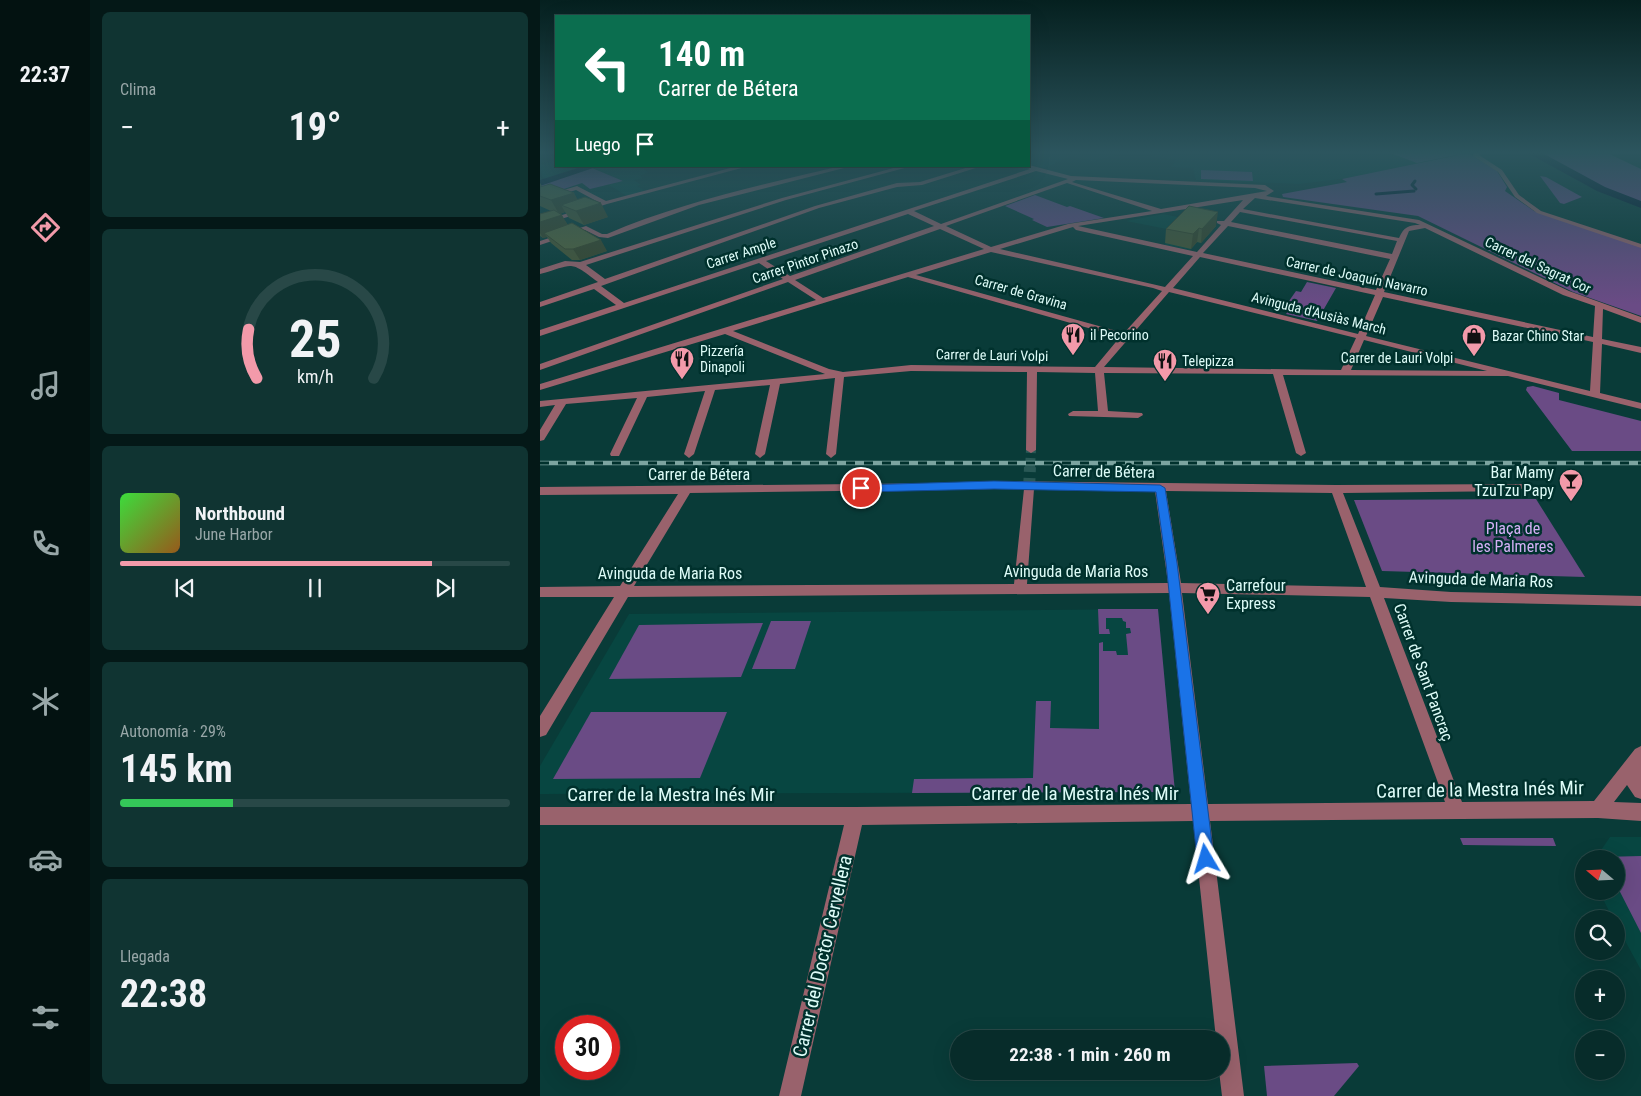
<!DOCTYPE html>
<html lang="es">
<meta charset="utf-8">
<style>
:root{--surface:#072c2a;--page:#103432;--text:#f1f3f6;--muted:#98a7a8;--line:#284847;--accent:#f39aaa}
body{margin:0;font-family:"Roboto Condensed",sans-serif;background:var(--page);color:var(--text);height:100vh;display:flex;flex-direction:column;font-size:19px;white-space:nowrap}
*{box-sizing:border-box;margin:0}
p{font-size:16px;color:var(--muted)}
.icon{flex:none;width:28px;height:28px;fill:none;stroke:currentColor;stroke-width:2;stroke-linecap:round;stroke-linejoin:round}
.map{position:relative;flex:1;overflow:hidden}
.panel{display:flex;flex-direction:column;gap:12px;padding:12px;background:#041817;width:450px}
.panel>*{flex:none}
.banner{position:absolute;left:15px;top:15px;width:475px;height:152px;border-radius:0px;box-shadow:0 5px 20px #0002,0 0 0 1px var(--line);background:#0b6e4f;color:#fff;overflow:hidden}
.needle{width:32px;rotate:289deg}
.fabs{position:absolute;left:1035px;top:850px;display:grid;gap:10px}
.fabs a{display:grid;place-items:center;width:50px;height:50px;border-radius:50%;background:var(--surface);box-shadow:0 5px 20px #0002,0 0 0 1px var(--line);font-size:25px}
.speed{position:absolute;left:15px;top:1015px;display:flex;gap:10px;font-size:25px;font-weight:700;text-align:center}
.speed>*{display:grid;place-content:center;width:65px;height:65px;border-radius:50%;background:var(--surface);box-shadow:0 5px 20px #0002,0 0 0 1px var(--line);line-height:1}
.speed .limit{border:8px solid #d22;background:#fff;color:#111}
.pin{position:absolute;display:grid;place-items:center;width:42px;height:42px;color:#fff;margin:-21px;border:2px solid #fff;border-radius:50%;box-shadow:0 1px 5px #0007}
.me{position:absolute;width:55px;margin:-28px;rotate:353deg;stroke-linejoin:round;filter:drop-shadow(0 0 4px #0008)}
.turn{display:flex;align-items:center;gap:18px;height:105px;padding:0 20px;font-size:22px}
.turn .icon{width:65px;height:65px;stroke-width:2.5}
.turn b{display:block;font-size:35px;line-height:42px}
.then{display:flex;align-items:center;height:48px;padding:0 20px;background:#0003;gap:10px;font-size:19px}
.big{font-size:38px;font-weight:700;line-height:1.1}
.panel .tile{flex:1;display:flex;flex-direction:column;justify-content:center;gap:8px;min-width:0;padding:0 18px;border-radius:8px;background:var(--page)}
.panel .dial{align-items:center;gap:0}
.dial svg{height:130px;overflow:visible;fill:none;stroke:var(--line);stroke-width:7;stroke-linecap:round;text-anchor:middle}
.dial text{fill:var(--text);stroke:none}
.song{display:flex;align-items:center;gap:15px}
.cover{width:60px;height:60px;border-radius:8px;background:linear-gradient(135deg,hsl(120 70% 55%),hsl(30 70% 35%))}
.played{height:5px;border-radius:2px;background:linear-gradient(90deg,var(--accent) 80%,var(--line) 80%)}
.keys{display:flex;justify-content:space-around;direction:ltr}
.heat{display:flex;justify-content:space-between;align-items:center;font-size:28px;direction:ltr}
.charge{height:8px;border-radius:4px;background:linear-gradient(90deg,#34c759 29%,var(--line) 0)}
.trip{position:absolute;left:410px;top:1030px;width:280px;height:50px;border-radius:25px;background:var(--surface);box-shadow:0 5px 20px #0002,0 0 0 1px var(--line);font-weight:700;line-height:50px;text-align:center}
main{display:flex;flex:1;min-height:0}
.tab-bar{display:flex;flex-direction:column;width:90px;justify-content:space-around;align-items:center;background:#031211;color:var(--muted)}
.tab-bar .icon{width:35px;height:35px}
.tab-bar .current{color:var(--accent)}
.tab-bar b{font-size:22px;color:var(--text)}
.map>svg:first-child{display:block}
</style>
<main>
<nav class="tab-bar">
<b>22:37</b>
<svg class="icon current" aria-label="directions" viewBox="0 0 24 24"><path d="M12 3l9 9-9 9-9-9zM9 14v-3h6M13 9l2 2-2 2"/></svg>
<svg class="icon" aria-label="music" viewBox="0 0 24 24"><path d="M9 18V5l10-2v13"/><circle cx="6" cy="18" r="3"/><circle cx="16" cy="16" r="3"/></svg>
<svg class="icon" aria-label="phone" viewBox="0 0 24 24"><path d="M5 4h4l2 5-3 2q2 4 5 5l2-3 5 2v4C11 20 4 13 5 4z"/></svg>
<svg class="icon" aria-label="climate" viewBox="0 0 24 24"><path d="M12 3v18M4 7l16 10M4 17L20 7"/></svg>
<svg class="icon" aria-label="car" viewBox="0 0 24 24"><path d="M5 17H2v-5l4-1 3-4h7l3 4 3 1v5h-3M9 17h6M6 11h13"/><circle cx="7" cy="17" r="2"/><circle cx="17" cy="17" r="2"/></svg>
<svg class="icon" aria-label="filters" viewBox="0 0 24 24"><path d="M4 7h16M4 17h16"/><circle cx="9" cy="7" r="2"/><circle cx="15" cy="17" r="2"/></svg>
</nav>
<section class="panel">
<div class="tile"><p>Clima</p>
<div class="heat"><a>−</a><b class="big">19°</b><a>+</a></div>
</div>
<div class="tile dial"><svg viewBox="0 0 100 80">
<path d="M14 69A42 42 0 1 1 86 69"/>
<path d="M14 69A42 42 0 0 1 9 39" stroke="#f39aaa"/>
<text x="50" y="56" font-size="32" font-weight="700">25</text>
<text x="50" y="72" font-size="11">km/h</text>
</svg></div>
<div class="tile">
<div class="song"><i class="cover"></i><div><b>Northbound</b><p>June Harbor</p></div></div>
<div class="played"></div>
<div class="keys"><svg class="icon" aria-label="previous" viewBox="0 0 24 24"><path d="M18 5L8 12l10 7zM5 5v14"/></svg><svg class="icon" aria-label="pause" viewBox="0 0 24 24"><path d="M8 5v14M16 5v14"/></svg><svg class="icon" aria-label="next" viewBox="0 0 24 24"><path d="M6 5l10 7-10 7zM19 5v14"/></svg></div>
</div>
<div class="tile"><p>Autonomía · 29%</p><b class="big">145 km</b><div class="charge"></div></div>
<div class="tile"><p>Llegada</p><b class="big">22:38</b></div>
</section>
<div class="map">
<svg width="1101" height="1096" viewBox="0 0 1101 1096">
<rect width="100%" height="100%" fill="#093b38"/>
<g fill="#074641">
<path d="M489,151H936L807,178L759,184L656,180L653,168L631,167L636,160L591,152L552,161L530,156L505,168L489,164Z"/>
<path d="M16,161V166H48L7,179L2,177L0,165Z"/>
<path d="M58,166H97L108,172L100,176L103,178L94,180L101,185L97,186L105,191L87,196L69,185L83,181L53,168Z"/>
<path d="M623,214L677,225L661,243L657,242L650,250L624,245L637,231L586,221Z"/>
<path d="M618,609L635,792L0,794V766L89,614Z"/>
<path d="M1070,837H1101V970L1076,924V919H1073L1059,891H1076V859H1055Z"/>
</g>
<g fill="#6a4b85">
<path d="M991,151H1063L1101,169V202L1057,185L1042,175Z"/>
<path d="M928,153L957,171L967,187L965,191L994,211L1101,247V316L1033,292L878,216L743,197L742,194L807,182L802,179Z"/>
<path d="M52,168L83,181L50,189L42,183L9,194L0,185Z"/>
<path d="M661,170L712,172L713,181L661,179Z"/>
<path d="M1000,176L1006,177L1042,197L1024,204L1020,203Z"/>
<path d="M495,195L527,207L530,206L564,218L507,227L492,220L494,219L465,206Z"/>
<path d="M767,282L796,288L777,321L746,314L754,303L749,301L756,291L761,292Z"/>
<path d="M993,386L1019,393V400L1101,421V451H1032L986,390L987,387Z"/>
<path d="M996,499L1045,577L842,571L814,500Z"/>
<path d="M558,609H618L635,792L372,793L374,779L493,778L496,701H511L510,728L559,729V643L563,642V651H576L577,655H588L586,634L591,633L590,628H586V622L583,621L582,618H566V629H569L570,634H559Z"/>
<path d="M231,621H271L255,669H212Z"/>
<path d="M223,623L201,677L69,679L99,625Z"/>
<path d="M51,712H187L160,778L13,779Z"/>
<path d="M920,838H1013L1016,846L923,845Z"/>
<path d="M1101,856V933L1076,884V859H1063L1062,857Z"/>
<path d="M817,1063L819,1066L794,1096H727L724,1066Z"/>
</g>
<path fill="#70508b" d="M845,151H936L877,163Z"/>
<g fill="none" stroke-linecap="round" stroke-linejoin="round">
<g stroke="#00172f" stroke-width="3">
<path d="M875,181L872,185L876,189"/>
<path d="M836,194L874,191"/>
</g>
<g fill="#00172f" fill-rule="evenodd">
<path d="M984,151H997L1006,155L1065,187L1101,201V208L1057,191Z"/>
<path d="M44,166H59L0,186V180Z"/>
</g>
<path stroke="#295855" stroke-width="10" stroke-dasharray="10 5" stroke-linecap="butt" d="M490,468L491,450"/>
<path stroke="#295855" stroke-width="12" stroke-dasharray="12 6" stroke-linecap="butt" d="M489,490L490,467"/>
<g fill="#99626c" fill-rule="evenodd">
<path d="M939,151H947L939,155L962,170L979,195L1001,211L1101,244V248L997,213L975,197L958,172L933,156V154Z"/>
<path d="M489,165L531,176L725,185L734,191L726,196L879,220L1029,291L1101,317V323L1063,309L1062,339L1101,347V353L1062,344L1060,393L1101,403V409L968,376L743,375L766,453L761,456L756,453L733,374L564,373L568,411L602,413L603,415L598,418L529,416L528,414L533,411H558L555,373L497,372L496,450L491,453L486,450L487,372L371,371L304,377L296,454L291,458L286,454L295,378L240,384L225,454L220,458L215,454L230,385L175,390L154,454L149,458L144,454L165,391L107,397L79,456H71L70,454L97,398L26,404L4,440L0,441V430L15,405L0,407V401L285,374L185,334L0,390V384L276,300L248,282L0,370V364L243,279L219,263L0,336V330L76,305L54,289L0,307V302L58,282C28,259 34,265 0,274V269L25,261L40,262L242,198L361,166H372L246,200L46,265L65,279L275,206L357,183L380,182L432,166H442L382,185L357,187L279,208L61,286L84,303L490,169L484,166ZM496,171L528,179L401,224L374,211ZM536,180L715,188L727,191L621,209L532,182ZM527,183L612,211L528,224L451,247L406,226ZM715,198L875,223L880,225C868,225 864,227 859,238L703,209ZM703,200L684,221H677V223L681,225L657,252L538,226ZM700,212L857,241L852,254L691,222ZM368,214L394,226L250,276L226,261ZM688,226L850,259L836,290L663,253ZM533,227L536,230L653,256L625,287L460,249ZM885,228L1023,295L1055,306L1053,337L844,292L869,231ZM400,229L444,249L283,298L255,280ZM451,252L613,288L622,291L584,333L376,275ZM660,257L835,295L818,334L633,288ZM368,277L580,337L555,367L371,365L303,372L289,369L193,331ZM629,292L816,338L801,370L564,367ZM843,297L1053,342L1050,391L826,336ZM824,340L947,371L811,370Z"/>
<path d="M198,166H209L67,204L0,226V222L60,203L36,190L0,201V197L37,186L66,201Z"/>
<path d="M301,166H312L159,205L68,238L59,237L45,230L0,245V241L46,226L62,234H67C142,202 221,185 301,166Z"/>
<path d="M454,481L796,485L982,484L984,487L978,491L803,493L840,587L911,592L1101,596V606L911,602L844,598L922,802L1054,801L1095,749L1101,746V799L1095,797L1087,785L1074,802L1101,803V821L1058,818L670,821L704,1096H682L679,1071H681V1039H676L653,821L322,825L261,1096H239L304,825H0V807H315L651,804L629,593L88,597L6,735L0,737V716L74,597H0V587L80,586L138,494L0,495V487L418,483ZM454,489H484L474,584L94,586L150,493ZM494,489L615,491L628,583L487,584ZM626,491L792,493L826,587L641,583ZM642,593L830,597L905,802L668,804Z"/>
</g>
<defs>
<path id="rail" d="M0,463H1101"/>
</defs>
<use href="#rail" stroke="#7ca4a0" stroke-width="4.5"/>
<use href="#rail" stroke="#00312d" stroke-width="3" stroke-dasharray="9" stroke-linecap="butt"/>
</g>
<g fill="#475534">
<path d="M0,183L2,186L34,193L37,200L68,217L44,225L29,218L25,212L20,214L28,225L67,251L40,260H32L11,243L7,237L3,238L0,236V214L11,211L0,206Z"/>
<path d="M676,226L661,243L657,242L651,249L625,243L626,229Z"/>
</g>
<g fill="#39452a">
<path d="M34,193L42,207L21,205L25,212L19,214L11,200Z"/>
<path d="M61,203L68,217L44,225L36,211Z"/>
<path d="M678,212L676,226L661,243L662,229Z"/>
<path d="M22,215L30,229L4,233L7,237L3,238L0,233V222Z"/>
<path d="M659,228L657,242L651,249L653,234Z"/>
<path d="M61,240L67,251L40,260L33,249Z"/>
</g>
<g fill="#52633c" stroke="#39452a">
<path d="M10,184L34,193L11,200L0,196V187Z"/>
<path d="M45,197L61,203L36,211L21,205Z"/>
<path d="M649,206L678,212L662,229L659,228L653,234L626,229Z"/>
<path d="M14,210L22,215L0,222V214Z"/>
<path d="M32,223L61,240L33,249H25L4,233Z"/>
</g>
<linearGradient id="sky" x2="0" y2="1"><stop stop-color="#05201f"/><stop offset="0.5" stop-color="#2c555e"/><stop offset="1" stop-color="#2c555e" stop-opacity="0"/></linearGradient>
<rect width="1101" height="305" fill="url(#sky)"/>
<path fill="#1a73e8" stroke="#114b97" d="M454,481L620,485L625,488L637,563L674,859L671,865L666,867L660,865L657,859L626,563L616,492L454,489L321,492L316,488L321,485Z"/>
<defs>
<symbol id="restaurant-pin" viewBox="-11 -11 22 30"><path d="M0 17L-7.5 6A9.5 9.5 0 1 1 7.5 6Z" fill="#f39aaa" stroke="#00312d"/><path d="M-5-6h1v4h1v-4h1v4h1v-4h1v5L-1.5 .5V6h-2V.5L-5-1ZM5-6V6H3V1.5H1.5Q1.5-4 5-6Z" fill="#111"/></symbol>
<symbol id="shop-pin" viewBox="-11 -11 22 30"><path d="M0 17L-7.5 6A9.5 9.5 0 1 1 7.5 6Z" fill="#f39aaa" stroke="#00312d"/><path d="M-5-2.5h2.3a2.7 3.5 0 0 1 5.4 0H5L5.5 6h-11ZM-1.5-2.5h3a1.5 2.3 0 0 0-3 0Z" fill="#111"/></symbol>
<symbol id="bar-pin" viewBox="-11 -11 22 30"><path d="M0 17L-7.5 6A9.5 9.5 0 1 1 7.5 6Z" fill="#f39aaa" stroke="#00312d"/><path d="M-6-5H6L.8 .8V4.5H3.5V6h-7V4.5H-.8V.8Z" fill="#111"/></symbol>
<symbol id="supermarket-pin" viewBox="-11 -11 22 30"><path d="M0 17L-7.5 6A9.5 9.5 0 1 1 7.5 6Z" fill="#f39aaa" stroke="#00312d"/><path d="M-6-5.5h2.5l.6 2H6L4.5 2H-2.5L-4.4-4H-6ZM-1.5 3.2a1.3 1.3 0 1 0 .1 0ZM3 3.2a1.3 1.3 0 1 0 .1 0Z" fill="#111"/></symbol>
</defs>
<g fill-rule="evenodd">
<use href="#restaurant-pin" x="519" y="321" width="28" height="38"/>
<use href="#shop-pin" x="920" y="322" width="28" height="38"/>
<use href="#restaurant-pin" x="128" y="345" width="28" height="38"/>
<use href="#restaurant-pin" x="611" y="347" width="28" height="38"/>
<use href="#bar-pin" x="1017" y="467" width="28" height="38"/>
<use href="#supermarket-pin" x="654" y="580" width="28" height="38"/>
</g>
<g text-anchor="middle" stroke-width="5" stroke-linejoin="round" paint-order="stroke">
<g font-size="14" fill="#ddfcf8" stroke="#00312d">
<text transform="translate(201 253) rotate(-18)" y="5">Carrer Ample</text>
<text transform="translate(265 261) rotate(-19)" y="5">Carrer Pintor Pinazo</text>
<text transform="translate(998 265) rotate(25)" y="5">Carrer del Sagrat Cor</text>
<text transform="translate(817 276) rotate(12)" y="5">Carrer de Joaquín Navarro</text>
<text transform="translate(481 292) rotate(16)" y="5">Carrer de Gravina</text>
<text transform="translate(779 313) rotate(14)" y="5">Avinguda d'Ausiàs March</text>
<text transform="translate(452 355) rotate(1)" y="5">Carrer de Lauri Volpi</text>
<text x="857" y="363">Carrer de Lauri Volpi</text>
</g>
<g font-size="14" fill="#ddfcf8" stroke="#00312d" text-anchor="start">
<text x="550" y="340">il Pecorino</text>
<text x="952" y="341">Bazar Chino Star</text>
<text x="160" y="356">Pizzería<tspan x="160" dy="16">Dinapoli</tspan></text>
<text x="642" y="366">Telepizza</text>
</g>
<g font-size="16" fill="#ddfcf8" stroke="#00312d">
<text transform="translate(564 471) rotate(1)" y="6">Carrer de Bétera</text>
<text x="159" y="480">Carrer de Bétera</text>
<text x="536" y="577">Avinguda de Maria Ros</text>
<text x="130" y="579">Avinguda de Maria Ros</text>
<text transform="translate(941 579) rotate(2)" y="6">Avinguda de Maria Ros</text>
<text transform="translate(884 672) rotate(70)" y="6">Carrer de Sant Pancraç</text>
</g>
<g font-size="16" fill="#ddfcf8" stroke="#00312d" text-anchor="end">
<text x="1014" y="478">Bar Mamy<tspan x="1014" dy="18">TzuTzu Papy</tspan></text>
<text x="686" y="591" text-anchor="start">Carrefour<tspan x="686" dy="18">Express</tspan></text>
</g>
<g font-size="16" fill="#d4b0f6" stroke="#00312d">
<text x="973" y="534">Plaça de<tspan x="973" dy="18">les Palmeres</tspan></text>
</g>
<g font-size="19" fill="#ddfcf8" stroke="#00312d">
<text transform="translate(940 789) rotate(-1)" y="7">Carrer de la Mestra Inés Mir</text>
<text x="535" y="800">Carrer de la Mestra Inés Mir</text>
<text x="131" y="801">Carrer de la Mestra Inés Mir</text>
<text transform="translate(282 956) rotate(-77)" y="7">Carrer del Doctor Cervellera</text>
</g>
</g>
</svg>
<div class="fabs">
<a><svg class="needle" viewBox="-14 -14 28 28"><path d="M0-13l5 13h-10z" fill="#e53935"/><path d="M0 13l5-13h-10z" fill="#98a7a8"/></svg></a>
<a><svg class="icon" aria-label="search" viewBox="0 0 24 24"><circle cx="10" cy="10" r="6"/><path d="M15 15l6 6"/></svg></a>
<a>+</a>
<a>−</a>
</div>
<div class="speed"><div class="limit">30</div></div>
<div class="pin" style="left:321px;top:488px;background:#d93025"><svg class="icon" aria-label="arrive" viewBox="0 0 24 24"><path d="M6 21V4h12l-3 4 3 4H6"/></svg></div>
<svg class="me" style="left:666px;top:859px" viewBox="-20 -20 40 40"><path d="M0-17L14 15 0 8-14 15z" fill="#1a73e8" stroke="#fff" stroke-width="4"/></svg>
<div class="trip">22:38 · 1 min · 260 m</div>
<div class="banner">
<div class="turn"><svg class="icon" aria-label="left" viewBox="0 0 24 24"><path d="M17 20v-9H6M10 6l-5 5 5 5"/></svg><div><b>140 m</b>Carrer de Bétera</div></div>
<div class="then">Luego<svg class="icon" aria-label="arrive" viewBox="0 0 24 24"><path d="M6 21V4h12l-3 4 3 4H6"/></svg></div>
</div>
</div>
</main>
